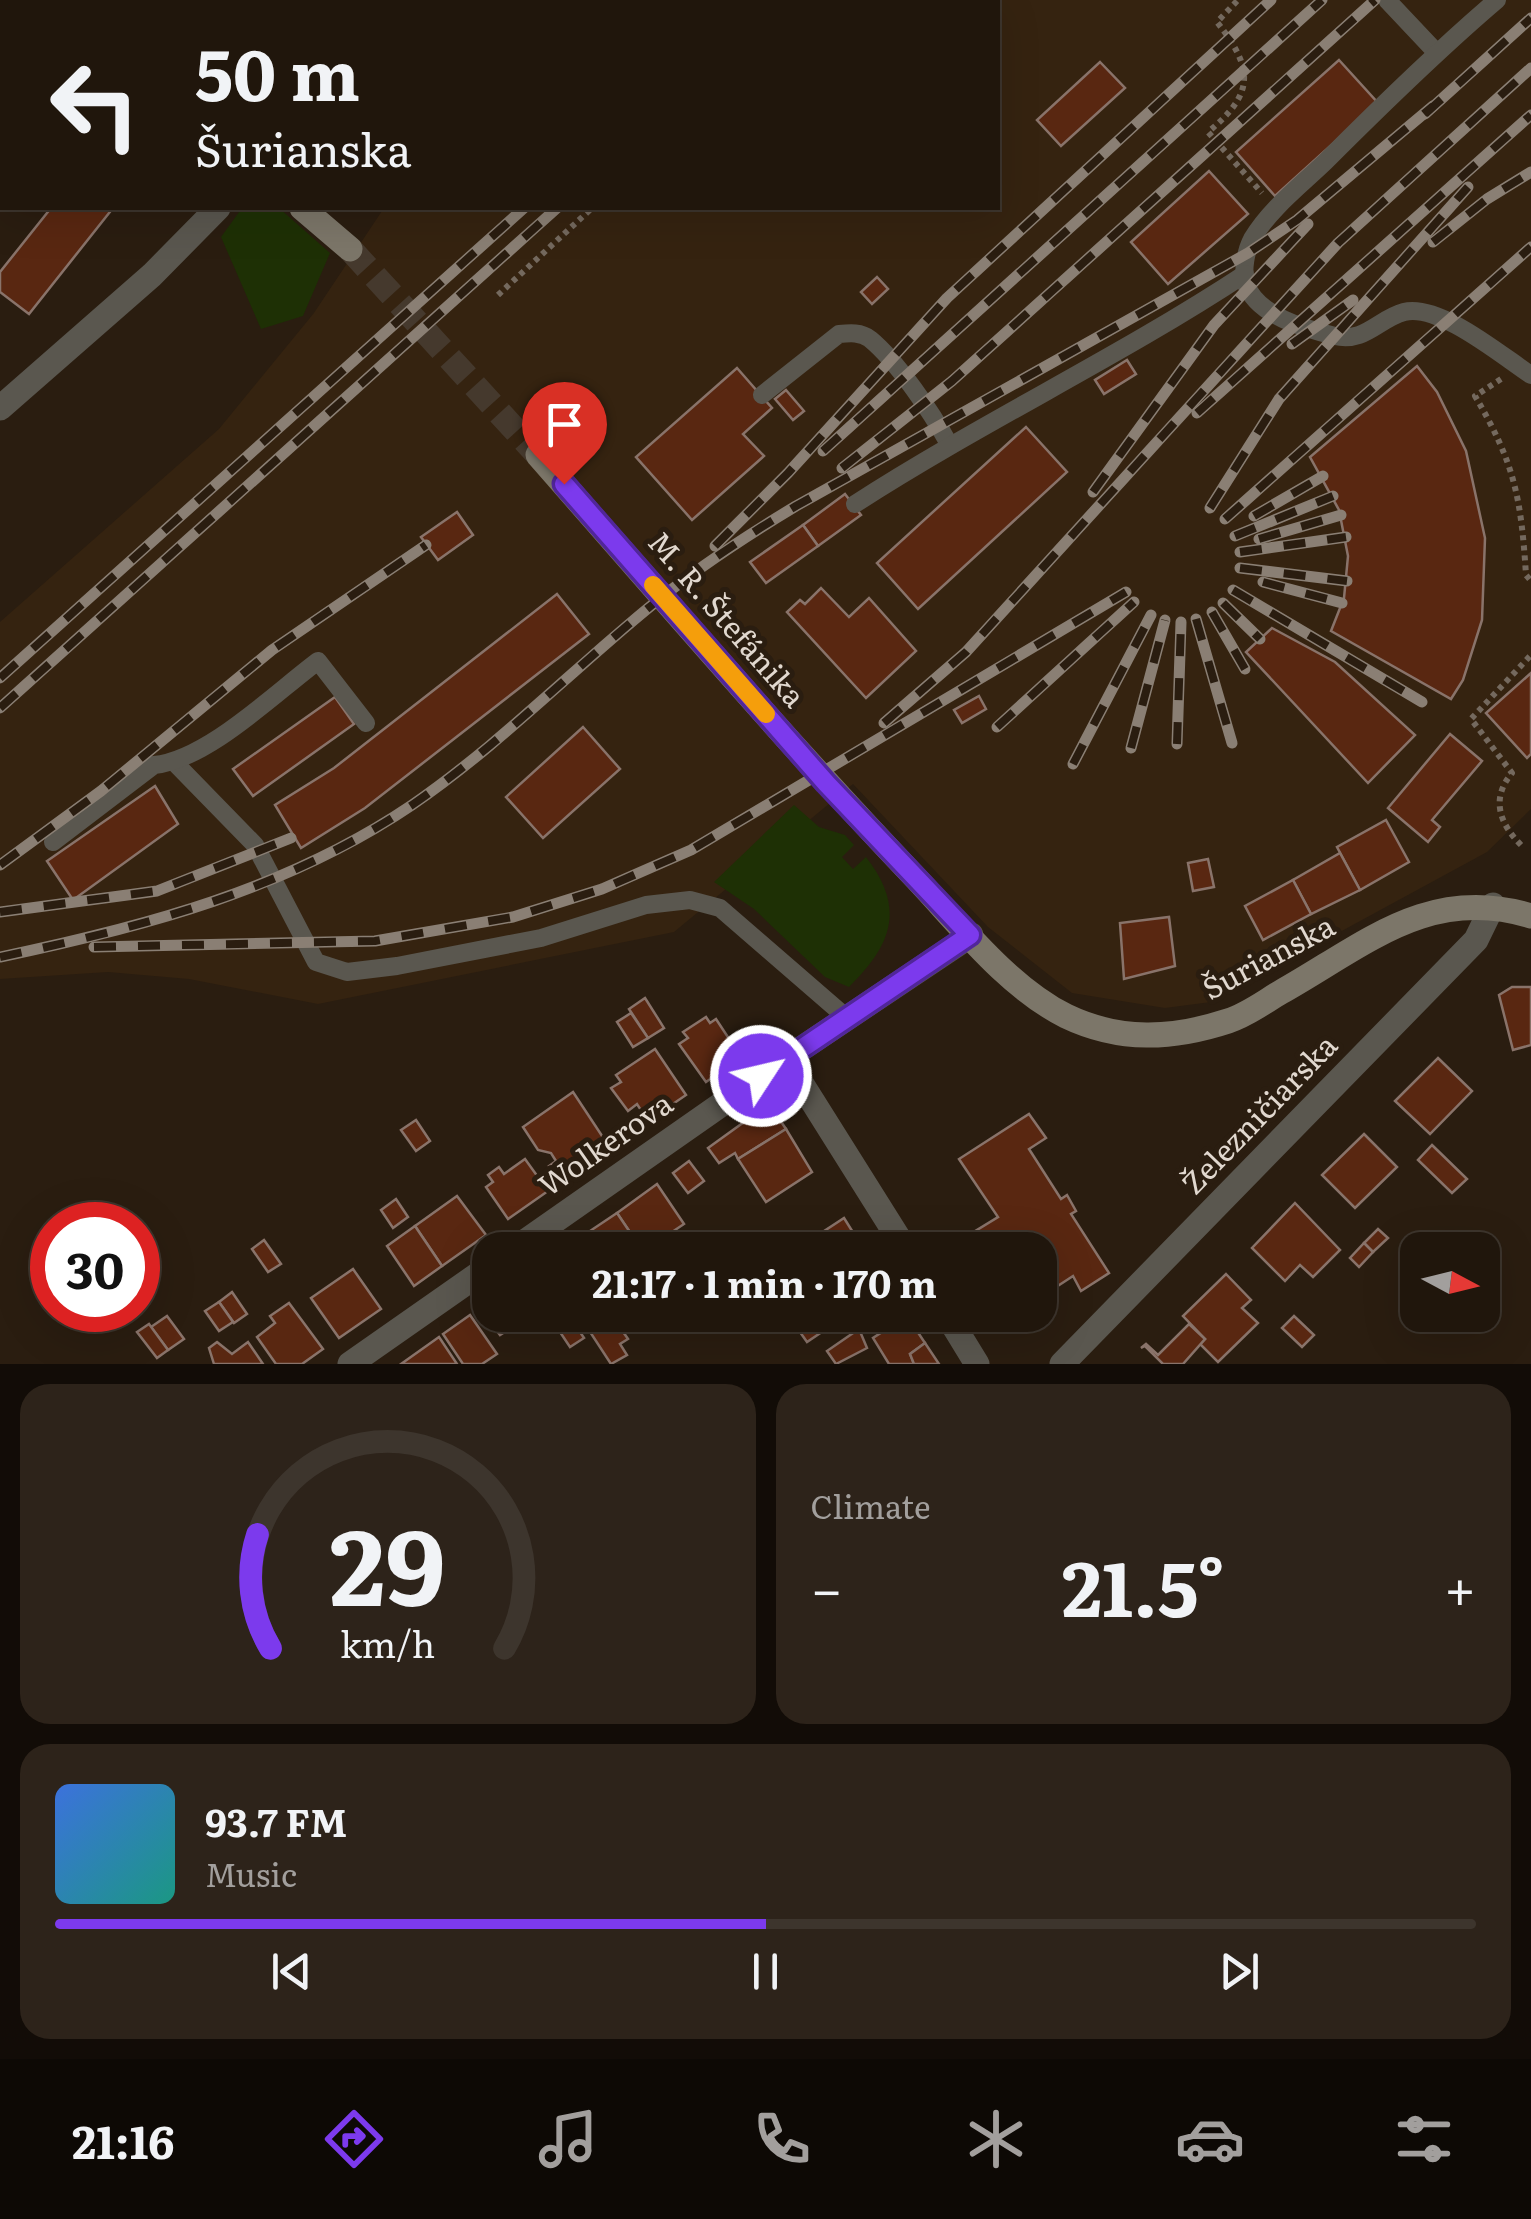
<!DOCTYPE html>
<meta charset="utf-8">
<style>
:root{--surface:#20160c;--page:#2d231a;--text:#f1f3f6;--muted:#a29f9d;--line:#3d352d;--accent:#7c3aed}
body{margin:0;font-family:Literata,serif;background:var(--page);color:var(--text);height:100vh;display:flex;flex-direction:column;font-size:38px;white-space:nowrap}
*{box-sizing:border-box;margin:0}
p{font-size:32px;color:var(--muted)}
.icon{flex:none;width:55px;height:55px;fill:none;stroke:currentColor;stroke-width:2;stroke-linecap:round;stroke-linejoin:round}
.map{position:relative;height:1364px;overflow:hidden}
.sheet{display:flex;flex-direction:column;gap:20px;padding:20px;background:#120c07;flex:1}
.sheet>*{flex:none}
.guide{position:absolute;left:0px;top:0px;width:1000px;height:210px;box-shadow:0 10px 40px #0002,0 0 0 2px var(--line);background:#20160c;color:var(--text);overflow:hidden}
.needle{width:65px;rotate:97deg}
.controls{position:absolute;left:1400px;top:1232px;display:grid;gap:20px}
.controls a{display:grid;place-items:center;width:100px;height:100px;border-radius:20px;background:var(--surface);box-shadow:0 10px 40px #0002,0 0 0 2px var(--line);font-size:50px}
.speed{position:absolute;left:30px;top:1202px;display:flex;gap:20px;font-size:50px;font-weight:700;text-align:center}
.speed>*{display:grid;place-content:center;width:130px;height:130px;border-radius:50%;background:var(--surface);box-shadow:0 10px 40px #0002,0 0 0 2px var(--line);line-height:1}
.speed .limit{border:15px solid #d22;background:#fff;color:#111}
.pin{position:absolute;display:grid;place-items:center;width:85px;height:85px;color:#fff;margin:-102px -42px;border-radius:50% 50% 50% 0;rotate:-45deg;box-shadow:0 0 10px #0007}
.pin .icon{rotate:45deg}
.me{position:absolute;width:110px;margin:-55px;rotate:55deg;stroke-linejoin:round;filter:drop-shadow(0 0 8px #0008)}
.turn{display:flex;align-items:center;gap:35px;height:210px;padding:0 30px;font-size:45px}
.turn .icon{width:130px;height:130px;stroke-width:2.5}
.turn b{display:block;font-size:70px;line-height:85px}
.big{font-size:75px;font-weight:700;line-height:1.1}
.sheet .widget{flex:1;display:flex;flex-direction:column;justify-content:center;gap:15px;min-width:0;padding:0 35px;border-radius:30px;background:var(--page)}
.sheet .dial{align-items:center;gap:0}
.dial svg{height:260px;overflow:visible;fill:none;stroke:var(--line);stroke-width:7;stroke-linecap:round;text-anchor:middle}
.dial text{fill:var(--text);stroke:none}
.song{display:flex;align-items:center;gap:30px}
.cover{width:120px;height:120px;border-radius:15px;background:linear-gradient(135deg,hsl(220 70% 55%),hsl(170 70% 35%))}
.played{height:10px;border-radius:5px;background:linear-gradient(90deg,var(--accent) 50%,var(--line) 50%)}
.keys{display:flex;justify-content:space-around;direction:ltr}
.heat{display:flex;justify-content:space-between;align-items:center;font-size:55px;direction:ltr}
.sheet .tiles{flex:1;display:grid;gap:20px;grid-template-columns:1fr 1fr}
.widget:last-child{grid-column:span 2}
.trip{position:absolute;left:472px;top:1232px;width:585px;height:100px;border-radius:30px;background:var(--surface);box-shadow:0 10px 40px #0002,0 0 0 2px var(--line);font-weight:700;line-height:100px;text-align:center}
.menu{display:flex;height:160px;justify-content:space-around;align-items:center;background:#0d0905;color:var(--muted)}
.menu .icon{width:70px;height:70px}
.menu .on{color:var(--accent)}
.menu b{font-size:45px;color:var(--text)}
.map>svg:first-child{display:block}
</style>
<div class="map">
<svg width="1531" height="1364" viewBox="0 0 1531 1364">
<rect width="100%" height="100%" fill="#2a1d10"/>
<path fill="#352310" d="M559,0H1531V809L1487,852L1211,1002L1165,1008L1072,993L988,927L853,784L674,932L318,1004L189,979L108,972L0,979V622L219,429L314,313L384,208H998V2Z"/>
<g fill="#1e3005">
<path d="M242,208H279L330,253L303,316L261,329L221,237Z"/>
<path d="M794,805L819,827L845,835L854,845L842,857L853,869L866,857C906,908 892,945 849,987L825,977L754,909L714,882Z"/>
</g>
<g fill="#592711" stroke="#89736a" stroke-width="2.5">
<path d="M1339,60L1378,103L1275,196L1236,152Z"/>
<path d="M1100,62L1125,88L1061,146L1037,120Z"/>
<path d="M1209,171L1248,214L1168,284L1131,242Z"/>
<path d="M51,208H113L29,314L0,292V272Z"/>
<path d="M877,277L888,289L872,304L861,292Z"/>
<path d="M1127,360L1136,374L1104,394L1095,380Z"/>
<path d="M1417,366L1437,392L1466,451L1485,538L1482,620L1463,680L1451,699L1331,631L1344,598L1348,556L1339,510L1310,457Z"/>
<path d="M737,368L772,408L743,434L764,456L692,520L636,457Z"/>
<path d="M786,390L804,411L793,420L775,399Z"/>
<path d="M1026,427L1067,472L918,609L877,563Z"/>
<path d="M845,494L861,515L818,546L803,525Z"/>
<path d="M457,512L473,535L438,560L421,537Z"/>
<path d="M803,525L818,546L766,583L750,562Z"/>
<path d="M821,588L849,617L869,598L916,651L866,698L787,612L800,600L805,604Z"/>
<path d="M557,594L589,634L365,808L301,848L275,805L334,768Z"/>
<path d="M1272,628L1335,662L1415,735L1368,783L1246,652Z"/>
<path d="M1531,673V754L1527,758L1486,713Z"/>
<path d="M979,696L986,709L962,723L954,710Z"/>
<path d="M335,697L354,724L253,796L233,769Z"/>
<path d="M583,727L620,769L543,838L506,797Z"/>
<path d="M1450,734L1482,761L1432,820L1440,827L1428,842L1388,808Z"/>
<path d="M155,786L178,824L73,900L47,861Z"/>
<path d="M1386,820L1409,862L1360,890L1337,847Z"/>
<path d="M1340,853L1360,890L1311,914L1293,880Z"/>
<path d="M1208,859L1214,887L1193,891L1188,863Z"/>
<path d="M1293,880L1311,914L1263,940L1245,906Z"/>
<path d="M1169,917L1175,966L1124,979L1120,923Z"/>
<path d="M1512,987H1531V1045L1513,1050L1499,995Z"/>
<path d="M645,998L664,1028L648,1038L629,1009Z"/>
<path d="M631,1013L648,1038L633,1047L617,1022Z"/>
<path d="M706,1017L710,1023L716,1019L741,1057L706,1082L679,1044L688,1038L683,1032Z"/>
<path d="M655,1049L686,1095L648,1121L637,1104L628,1111L611,1088L621,1082L616,1075Z"/>
<path d="M1438,1058L1472,1091L1430,1134L1395,1101Z"/>
<path d="M573,1092L610,1148L560,1183L549,1166L556,1161L551,1153L538,1150L523,1127Z"/>
<path d="M769,1104L786,1129L738,1159L735,1153L719,1163L708,1148Z"/>
<path d="M1029,1114L1046,1138L1029,1149L1061,1199L1067,1195L1076,1211L1071,1214L1109,1273L1081,1291L1073,1276L1047,1293L1040,1282V1250H1019L1009,1234L985,1250H972L964,1238L998,1217L959,1159Z"/>
<path d="M416,1120L430,1141L416,1151L401,1130Z"/>
<path d="M786,1129L812,1172L766,1202L738,1159Z"/>
<path d="M1364,1134L1397,1167L1355,1208L1322,1175Z"/>
<path d="M1432,1145L1467,1179L1452,1193L1418,1160Z"/>
<path d="M525,1159L548,1191L508,1219L486,1187L493,1182L488,1175L499,1167L504,1174Z"/>
<path d="M689,1161L704,1181L688,1193L673,1173Z"/>
<path d="M657,1184L684,1224L672,1232L681,1245L674,1250H655L652,1245L642,1250L617,1213Z"/>
<path d="M457,1196L486,1235L442,1266L415,1226Z"/>
<path d="M396,1199L408,1217L393,1228L381,1210Z"/>
<path d="M1295,1203L1340,1250L1313,1277L1300,1265L1285,1281L1252,1248Z"/>
<path d="M617,1213L642,1250H594L584,1235Z"/>
<path d="M844,1218L864,1250H802L806,1243Z"/>
<path d="M415,1226L442,1266L414,1286L387,1246Z"/>
<path d="M1378,1229L1388,1238L1373,1252L1364,1243Z"/>
<path d="M264,1240L281,1264L268,1272L252,1249Z"/>
<path d="M1364,1243L1373,1252L1359,1267L1350,1258Z"/>
<path d="M353,1269L381,1309L339,1338L311,1298Z"/>
<path d="M1226,1274L1251,1300L1242,1308L1258,1323L1218,1362L1200,1344L1205,1339L1183,1316Z"/>
<path d="M232,1292L247,1314L234,1323L219,1302Z"/>
<path d="M490,1301V1315H579L587,1327L580,1332L584,1338L570,1347L552,1320L538,1330L529,1316L500,1335L480,1308Z"/>
<path d="M219,1302L233,1322L219,1331L205,1311Z"/>
<path d="M289,1303L323,1349L302,1364H276L257,1337L275,1323L270,1316Z"/>
<path d="M470,1315L497,1354L482,1364H463L443,1334Z"/>
<path d="M579,1315H601L611,1331L619,1326L628,1339L620,1344L627,1355L611,1364Z"/>
<path d="M788,1315H847L807,1342Z"/>
<path d="M167,1316L184,1339L168,1350L151,1327Z"/>
<path d="M907,1316L925,1343L910,1354L914,1364H889L873,1338Z"/>
<path d="M1294,1316L1314,1335L1302,1347L1282,1328Z"/>
<path d="M149,1324L168,1350L157,1358L137,1332Z"/>
<path d="M1189,1324L1205,1339L1183,1364H1163L1145,1346L1141,1348L1146,1344L1158,1355Z"/>
<path d="M859,1329L867,1348L836,1364L827,1351Z"/>
<path d="M439,1337L457,1364H401Z"/>
<path d="M217,1342L232,1354L248,1342L263,1364H214L209,1348Z"/>
<path d="M925,1343L939,1364H914L910,1354Z"/>
</g>
<g fill="none" stroke-linecap="round" stroke-linejoin="round">
<path stroke="#45392d" stroke-width="25" stroke-dasharray="25 12" stroke-linecap="butt" d="M350,249L538,455"/>
<g stroke="#74695e" stroke-width="6" stroke-dasharray="5 5" stroke-linecap="butt">
<path d="M1237,1L1217,22C1255,70 1254,94 1208,132L1262,193"/>
<path d="M239,2V0"/>
<path d="M718,2L721,0"/>
<path d="M816,2L819,0"/>
<path d="M922,2L925,0"/>
<path d="M498,295L592,208"/>
<path d="M1501,379L1475,396C1515,464 1521,498 1526,575L1531,581"/>
<path d="M1521,845C1500,824 1490,799 1512,773L1471,719L1531,655"/>
</g>
<g stroke="#5a574f" stroke-width="18">
<path d="M1387,0L1436,52"/>
<path d="M1497,0C1437,51 1381,106 1325,162C1300,186 1270,209 1252,239C1246,250 1242,271 1246,284C1257,316 1306,329 1335,336C1365,343 1378,319 1404,312C1439,303 1502,356 1531,375"/>
<path d="M762,395L839,334C850,333 861,332 870,339C897,361 932,413 949,444"/>
<path d="M855,504C982,422 1119,357 1245,274"/>
<path d="M175,763L255,845L316,962L347,972L397,966L541,938L646,905L690,900L720,908L847,1018"/>
<path d="M53,842L154,765C207,760 275,693 318,661L366,723"/>
</g>
<g stroke="#5a574f" stroke-width="25">
<path d="M183,2L186,0"/>
<path d="M0,408L152,275L218,208"/>
<path d="M513,1250L786,1059"/>
<path d="M906,1250L786,1059L971,935"/>
<path d="M947,1315L977,1364"/>
<path d="M350,1364L490,1266"/>
<path d="M1062,1364L1476,940L1493,905"/>
</g>
<g stroke="#7c7669" stroke-width="25">
<path d="M11,0L18,2"/>
<path d="M302,208L350,249"/>
<path d="M538,455C661,595 782,737 911,873C957,921 1006,986 1066,1016C1120,1042 1173,1039 1228,1021C1247,1015 1264,1002 1281,992C1366,944 1429,885 1531,916"/>
</g>
<defs>
<g id="rail">
<path d="M753,2L756,0"/>
<path d="M786,2L789,0"/>
<path d="M1425,114L1531,18"/>
<path d="M1433,242L1487,199L1531,172"/>
<path d="M1292,344L1353,300"/>
<path d="M1197,413L1531,115"/>
<path d="M823,451L1322,0"/>
<path d="M842,468L952,381L1375,0"/>
<path d="M1093,492L1214,325L1308,224"/>
<path d="M1210,508L1279,399L1468,187"/>
<path d="M1254,516L1323,476"/>
<path d="M1225,519L1531,247"/>
<path d="M1235,536L1333,496"/>
<path d="M1259,539L1341,515"/>
<path d="M715,546L788,473L947,298L1271,0"/>
<path d="M1240,552L1346,537"/>
<path d="M1240,568L1347,581"/>
<path d="M1263,582L1342,603"/>
<path d="M1233,590L1422,702"/>
<path d="M1223,603L1260,639"/>
<path d="M1212,612L1245,669"/>
<path d="M1196,619L1232,743"/>
<path d="M0,678L524,208"/>
<path d="M0,708L557,208"/>
<path d="M884,723L966,652L1338,243L1531,68"/>
<path d="M997,727L1134,602"/>
<path d="M1177,744L1181,622"/>
<path d="M1131,748L1165,620"/>
<path d="M1073,764L1151,615"/>
<path d="M0,865L101,791L272,650L426,545"/>
<path d="M0,912L157,891L291,838"/>
<path d="M94,947L375,941L513,917L602,889L691,850L1126,592"/>
<path d="M0,957C144,927 288,889 412,805C498,746 571,671 652,605C697,568 746,536 796,506L1248,253L1297,220L1433,106"/>
</g>
</defs>
<use href="#rail" stroke="#8a7f74" stroke-width="11"/>
<use href="#rail" stroke="#2a1d10" stroke-width="8" stroke-dasharray="22" stroke-linecap="butt"/>
</g>
<g fill="none" stroke-linecap="round" stroke-linejoin="round">
<defs>
<path id="route" d="M564,484L826,783L970,935L761,1076"/>
</defs>
<use href="#route" stroke="#51269a" stroke-width="25"/>
<use href="#route" stroke="#7c3aed" stroke-width="18"/>
<path stroke="#f59e0b" stroke-width="18" d="M653,585L766,714"/>
</g>
<g text-anchor="middle" stroke-width="10" stroke-linejoin="round" paint-order="stroke">
<g font-size="30" fill="#e1d8cf" stroke="#2a1d10">
<text transform="translate(726 620) rotate(49)" y="10">M. R. Štefánika</text>
<text transform="translate(1269 958) rotate(-28)" y="10">Šurianska</text>
<text transform="translate(1260 1115) rotate(-46)" y="10">Železničiarska</text>
<text transform="translate(606 1145) rotate(-35)" y="10">Wolkerova</text>
</g>
</g>
</svg>
<div class="controls">
<a><svg class="needle" viewBox="-14 -14 28 28"><path d="M0-13l5 13h-10z" fill="#e53935"/><path d="M0 13l5-13h-10z" fill="#a29f9d"/></svg></a>
</div>
<div class="speed"><div class="limit">30</div></div>
<div class="pin" style="left:564px;top:484px;background:#d93025"><svg class="icon" aria-label="arrive" viewBox="0 0 24 24"><path d="M6 21V4h12l-3 4 3 4H6"/></svg></div>
<svg class="me" style="left:761px;top:1076px" viewBox="-20 -20 40 40"><circle r="17" fill="#7c3aed" stroke="#fff" stroke-width="3"/><path d="M0-11L8 9 0 5-8 9z" fill="#fff"/></svg>
<div class="trip">21:17 · 1 min · 170 m</div>
<div class="guide">
<div class="turn"><svg class="icon" aria-label="left" viewBox="0 0 24 24"><path d="M17 20v-9H6M10 6l-5 5 5 5"/></svg><div><b>50 m</b>Šurianska</div></div>
</div>
</div>
<section class="sheet">
<div class="tiles">
<div class="widget dial"><svg viewBox="0 0 100 80">
<path d="M14 69A42 42 0 1 1 86 69"/>
<path d="M14 69A42 42 0 0 1 10 34" stroke="#7c3aed"/>
<text x="50" y="56" font-size="32" font-weight="700">29</text>
<text x="50" y="72" font-size="11">km/h</text>
</svg></div>
<div class="widget"><p>Climate</p>
<div class="heat"><a>−</a><b class="big">21.5°</b><a>+</a></div>
</div>
<div class="widget">
<div class="song"><i class="cover"></i><div><b>93.7 FM</b><p>Music</p></div></div>
<div class="played"></div>
<div class="keys"><svg class="icon" aria-label="previous" viewBox="0 0 24 24"><path d="M18 5L8 12l10 7zM5 5v14"/></svg><svg class="icon" aria-label="pause" viewBox="0 0 24 24"><path d="M8 5v14M16 5v14"/></svg><svg class="icon" aria-label="next" viewBox="0 0 24 24"><path d="M6 5l10 7-10 7zM19 5v14"/></svg></div>
</div>
</div>
</section>
<nav class="menu">
<b>21:16</b>
<svg class="icon on" aria-label="directions" viewBox="0 0 24 24"><path d="M12 3l9 9-9 9-9-9zM9 14v-3h6M13 9l2 2-2 2"/></svg>
<svg class="icon" aria-label="music" viewBox="0 0 24 24"><path d="M9 18V5l10-2v13"/><circle cx="6" cy="18" r="3"/><circle cx="16" cy="16" r="3"/></svg>
<svg class="icon" aria-label="phone" viewBox="0 0 24 24"><path d="M5 4h4l2 5-3 2q2 4 5 5l2-3 5 2v4C11 20 4 13 5 4z"/></svg>
<svg class="icon" aria-label="climate" viewBox="0 0 24 24"><path d="M12 3v18M4 7l16 10M4 17L20 7"/></svg>
<svg class="icon" aria-label="car" viewBox="0 0 24 24"><path d="M5 17H2v-5l4-1 3-4h7l3 4 3 1v5h-3M9 17h6M6 11h13"/><circle cx="7" cy="17" r="2"/><circle cx="17" cy="17" r="2"/></svg>
<svg class="icon" aria-label="filters" viewBox="0 0 24 24"><path d="M4 7h16M4 17h16"/><circle cx="9" cy="7" r="2"/><circle cx="15" cy="17" r="2"/></svg>
</nav>
